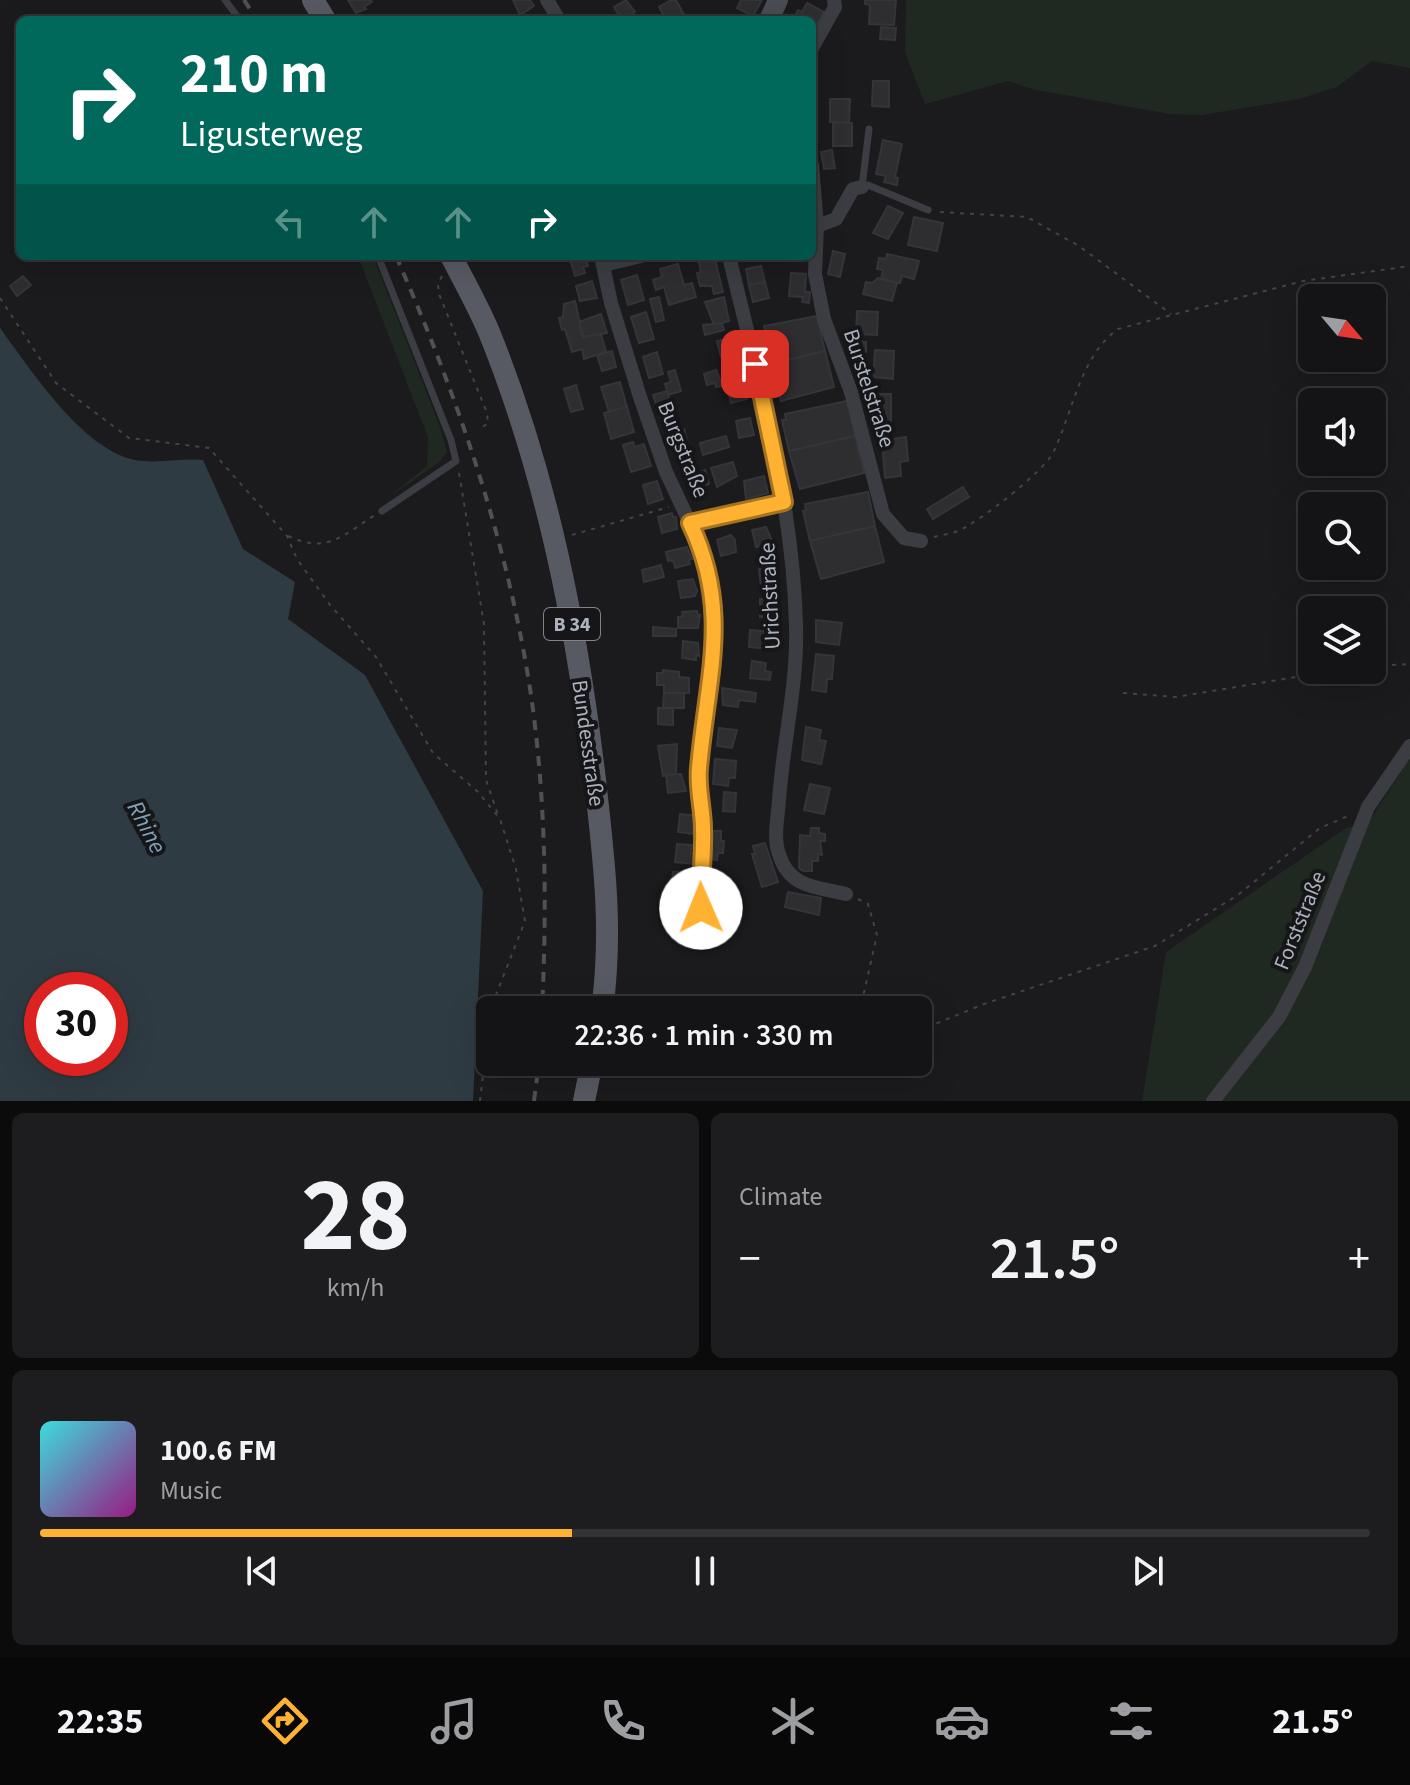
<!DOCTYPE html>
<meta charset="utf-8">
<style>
:root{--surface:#141416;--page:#1d1d1f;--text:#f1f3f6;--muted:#9d9ea1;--line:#333335;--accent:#ffb231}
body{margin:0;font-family:"Source Sans 3",sans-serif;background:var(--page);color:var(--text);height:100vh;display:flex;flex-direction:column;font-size:30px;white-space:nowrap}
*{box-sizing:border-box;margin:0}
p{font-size:26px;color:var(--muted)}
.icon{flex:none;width:44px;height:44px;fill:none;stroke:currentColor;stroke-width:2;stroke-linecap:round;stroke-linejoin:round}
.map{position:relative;height:1101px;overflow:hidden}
.sheet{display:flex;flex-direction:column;gap:12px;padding:12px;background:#0b0b0c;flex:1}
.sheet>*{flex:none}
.hud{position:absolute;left:16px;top:16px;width:800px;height:244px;border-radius:12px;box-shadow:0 8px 32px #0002,0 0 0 2px var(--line);background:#00695c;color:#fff;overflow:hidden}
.needle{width:52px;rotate:119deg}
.buttons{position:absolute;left:1298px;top:284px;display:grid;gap:16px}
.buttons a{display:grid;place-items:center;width:88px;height:88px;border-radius:12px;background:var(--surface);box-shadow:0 8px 32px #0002,0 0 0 2px var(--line);font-size:40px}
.speed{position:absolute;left:24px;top:972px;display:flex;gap:16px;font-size:40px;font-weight:700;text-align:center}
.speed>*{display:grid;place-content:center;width:104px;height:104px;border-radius:50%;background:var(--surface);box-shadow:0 8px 32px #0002,0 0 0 2px var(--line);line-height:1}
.speed .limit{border:12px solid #d22;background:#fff;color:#111}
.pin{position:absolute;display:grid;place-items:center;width:68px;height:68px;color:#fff;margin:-34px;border-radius:16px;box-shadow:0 4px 12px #0006}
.me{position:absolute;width:88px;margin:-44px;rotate:359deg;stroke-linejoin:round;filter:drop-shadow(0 0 6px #0008)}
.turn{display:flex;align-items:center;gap:28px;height:168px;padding:0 32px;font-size:36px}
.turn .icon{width:104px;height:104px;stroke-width:2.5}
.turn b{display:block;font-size:56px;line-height:68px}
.lanes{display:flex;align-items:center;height:76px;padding:0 32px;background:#0003;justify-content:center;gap:40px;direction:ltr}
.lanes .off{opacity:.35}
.big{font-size:60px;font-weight:600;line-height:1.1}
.sheet .card{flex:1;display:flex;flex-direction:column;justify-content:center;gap:12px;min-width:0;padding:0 28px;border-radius:12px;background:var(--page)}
.sheet .dial{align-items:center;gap:0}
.dial b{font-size:104px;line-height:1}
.song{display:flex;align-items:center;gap:24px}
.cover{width:96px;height:96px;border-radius:12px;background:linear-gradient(135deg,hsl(180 70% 55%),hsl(310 70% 35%))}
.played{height:8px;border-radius:4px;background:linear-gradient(90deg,var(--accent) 40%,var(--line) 40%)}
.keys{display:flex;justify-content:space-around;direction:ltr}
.heat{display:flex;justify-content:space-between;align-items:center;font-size:44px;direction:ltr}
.sheet .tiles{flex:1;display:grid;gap:12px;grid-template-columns:1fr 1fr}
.card:last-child{grid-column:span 2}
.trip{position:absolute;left:476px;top:996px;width:456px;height:80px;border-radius:12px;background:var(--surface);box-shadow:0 8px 32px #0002,0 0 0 2px var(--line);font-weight:600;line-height:80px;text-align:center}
.tab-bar{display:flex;height:128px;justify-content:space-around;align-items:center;background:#080809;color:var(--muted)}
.tab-bar .icon{width:56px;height:56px}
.tab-bar .on{color:var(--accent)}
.tab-bar b{font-size:36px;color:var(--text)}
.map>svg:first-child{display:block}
</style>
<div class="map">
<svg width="1410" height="1101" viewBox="0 0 1410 1101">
<rect width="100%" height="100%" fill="#1b1b1d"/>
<g fill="#202921">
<path d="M906,0H1410V68L1372,61L1337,87L1299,99L1201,115L1169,114L1032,89L1008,81L925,104L905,52Z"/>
<path d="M358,256H373L440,427L447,452L438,463L386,499L427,466L428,437Z"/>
<path d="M1410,758V1101H1142L1166,952L1346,828L1368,823Z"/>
</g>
<path fill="#2f3b43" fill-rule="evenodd" d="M0,328C31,370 82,449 135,460C157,464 181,458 203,460L243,549L295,582L288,619L365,675L483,891L473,1101H0ZM42,990H110V1058H42Z"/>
<g fill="#2e2e31" stroke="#34353a" stroke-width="2">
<path d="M348,0H371L372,2L364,7L366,9L356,13Z"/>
<path d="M513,0H530L534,6L520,15Z"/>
<path d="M626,0L635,12L622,20L614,7Z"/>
<path d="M671,0H676L685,16L678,20H666L659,7Z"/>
<path d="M741,0H762L753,16L737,8Z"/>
<path d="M865,0H896L894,25L869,24L870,5L865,4Z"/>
<path d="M807,3L824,12L812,34V20H793L798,10L802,12Z"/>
<path d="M881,27L896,28L895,40L880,39Z"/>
<path d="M873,81H889V107L872,106Z"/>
<path d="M830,99H850L849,123L830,122Z"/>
<path d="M833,122L852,123V146H833Z"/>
<path d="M883,140L902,144L895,177L898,178L897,185L884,182L886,176L876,174Z"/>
<path d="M832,150L835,168L824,169L821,152Z"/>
<path d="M888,206L903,213L888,239L873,233Z"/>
<path d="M914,217L943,223L937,251L908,245Z"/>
<path d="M833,251L845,254L840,277L828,274Z"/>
<path d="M887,254L919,261L914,279L902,276L900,283L881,279L883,270L877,269L879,258L886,259Z"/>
<path d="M569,256H585L588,266L583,267L585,273L575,276Z"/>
<path d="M714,256L723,292L714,294L712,286H700L697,273L701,272L698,257Z"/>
<path d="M678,264L684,285L692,283L696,297L669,305L664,287L656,290L653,280L662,277L660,269Z"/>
<path d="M761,266L765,282L749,285L746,269Z"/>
<path d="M791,273L806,274L805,292H810L809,303L802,302L803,297L789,296Z"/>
<path d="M637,275L644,300L628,305L621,280Z"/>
<path d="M23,276L31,285L17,296L10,286Z"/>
<path d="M878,278L897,283L892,301L863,294L866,282L872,283Z"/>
<path d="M592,281L597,298L580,301L576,286Z"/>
<path d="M765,282L769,298L753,302L749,285Z"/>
<path d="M659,297L664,320L656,322L650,299Z"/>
<path d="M724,297L729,321L714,325L705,302Z"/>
<path d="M575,301L583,337L601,334L606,352L584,359L582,349L572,352L565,329L562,330L559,318L563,317L564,304Z"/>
<path d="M857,311L878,312L877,335L856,334Z"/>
<path d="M646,312L654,339L639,343L631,317Z"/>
<path d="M601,314L607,333L583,337L579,322Z"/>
<path d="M817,316L825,351L771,364L764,326Z"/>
<path d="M722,323L724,330L705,335L703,325Z"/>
<path d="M849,333L862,334V342H866V352L848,351Z"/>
<path d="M733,338L736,354L721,357L717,341Z"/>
<path d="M875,350L894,351L893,379L873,377Z"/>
<path d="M612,351L616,367L602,371L597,355Z"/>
<path d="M825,351L834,387L781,401L771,364Z"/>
<path d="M657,352L663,374L649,378L643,357Z"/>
<path d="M675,370L681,391L668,395L665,384L671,382L668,372Z"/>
<path d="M716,370L723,386L716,387L715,383L707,385L704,374Z"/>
<path d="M741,375L747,399L731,403L725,379Z"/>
<path d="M620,382L627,407L609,412L601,387Z"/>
<path d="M576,385L583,409L571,412L564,389Z"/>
<path d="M667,391L672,408L667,410L669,414L660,417L653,395Z"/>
<path d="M872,394H891V422L871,421Z"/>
<path d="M847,401L855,436L789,451L782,420H786L785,414Z"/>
<path d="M627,407L634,432L611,439L604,413Z"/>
<path d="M750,418L754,435L739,438L736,421Z"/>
<path d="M684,429L691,455L677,459L669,434Z"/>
<path d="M726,436L729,447L703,455L700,443Z"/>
<path d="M855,436L864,473L800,489L789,451Z"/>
<path d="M906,437L908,461L900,462L901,476L885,478L882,441Z"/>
<path d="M633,442L635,447L644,444L651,466L631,472L623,445Z"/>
<path d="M733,462L737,476L717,487L711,468Z"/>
<path d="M705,470L709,484L693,490L689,475Z"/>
<path d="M764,476L768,493L746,499L744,481Z"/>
<path d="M657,481L663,499L648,504L643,485Z"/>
<path d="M963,487L969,497L933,519L927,509Z"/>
<path d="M868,492L875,526L810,541L803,511L806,510L805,504Z"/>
<path d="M672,513L673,517H676L677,529L662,533L658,517Z"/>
<path d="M875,526L884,562L821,579L810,541Z"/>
<path d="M766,527L773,543L756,547L752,530Z"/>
<path d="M731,535L735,540L736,552L721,556L717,540Z"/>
<path d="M687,547L692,559H689L690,564L675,568L673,560L668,561L666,552Z"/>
<path d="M661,565L664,577L644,582L642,570Z"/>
<path d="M774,568L775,573H778L776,586L761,587L759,569Z"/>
<path d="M693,579L697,591L695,596L681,598L678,581Z"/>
<path d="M760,599H776L778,612H775V617H760Z"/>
<path d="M697,611L698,616L700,615L698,628H678V617L683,616L682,612Z"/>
<path d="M816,620L842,623L839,645L816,642Z"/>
<path d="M653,627L676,629V636H653Z"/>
<path d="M750,630L774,632L775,649L749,647Z"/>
<path d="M683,641L698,643L699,656L696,655V660L682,658Z"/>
<path d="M816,654L834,656L832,679H827L826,692L812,690Z"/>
<path d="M752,661L766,663L765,671L771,672L770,680L750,678Z"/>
<path d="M663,670L679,672V677L689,678V693H664V685H657V673H663Z"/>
<path d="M722,688L756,693L755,702L739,700L738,707L723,705Z"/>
<path d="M664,693H684V708H663Z"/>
<path d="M658,708H673V725L658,724Z"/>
<path d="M806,727L821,730L819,740L826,741L821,764L802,760Z"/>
<path d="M719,728L737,730L732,748L717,746Z"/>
<path d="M677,744L676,774L663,776L658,746Z"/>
<path d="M715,759L736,761L735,778H729L728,786L713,784Z"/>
<path d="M681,774L686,791L668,793L666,775Z"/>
<path d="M810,784L830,788L824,814L804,810Z"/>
<path d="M724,792L736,793L735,812L723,811Z"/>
<path d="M680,814L699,816L698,827L694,826L693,834L678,832Z"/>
<path d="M811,828H819V833L825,834V841H820L822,855L818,854V861H812V871H803L799,868L800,835L810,836Z"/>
<path d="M712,831H721V841H724L723,853H718L717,860L710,859Z"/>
<path d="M765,843L778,882L762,887L752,854H755L753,846Z"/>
<path d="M677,844L692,845L691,853L696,854L695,864L675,862Z"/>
<path d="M687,871L689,901L678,900V906L669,905L673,872Z"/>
<path d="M788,892L821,898L819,915L785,907Z"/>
</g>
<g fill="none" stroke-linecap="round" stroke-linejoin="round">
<g stroke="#41444a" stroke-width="2" stroke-dasharray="4 6" stroke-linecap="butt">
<path d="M940,212L1027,217L1079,246L1171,314"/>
<path d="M442,276L438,284L439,294L487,413L488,424L479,428"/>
<path d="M0,298L56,383L129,438L209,448L287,536L297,559L330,605L376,657L433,753L478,792L500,819L516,869L525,921L490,1010"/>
<path d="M459,473L484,624L486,780L498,815"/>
<path d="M572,535L669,507"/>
<path d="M288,536C327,554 342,536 375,515"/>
<path d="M934,537C941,535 950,534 958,531C979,522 1042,473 1053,453C1073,412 1080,356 1118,329L1303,281L1410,266"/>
<path d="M1372,666L1410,664"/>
<path d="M1123,693L1176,697L1338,670"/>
<path d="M858,899L868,904L877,935L860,1010"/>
<path d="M918,1031L984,1004L1155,946L1238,895L1320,828L1348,816"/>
<path d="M480,1101L490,1011"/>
</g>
<g stroke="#3b3d43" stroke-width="7">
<path d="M225,0L240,20"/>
<path d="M869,129L862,187L868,185L928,210"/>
<path d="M378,256L451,440L456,461L382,511"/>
</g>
<g stroke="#3b3d43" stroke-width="14">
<path d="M547,0L559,20"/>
<path d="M812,48L835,7L834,0"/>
<path d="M812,165L817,226L815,274L824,319L851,392L883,514L904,538L921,541"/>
<path d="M817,226L836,219L853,189L862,187"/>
<path d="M601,256L611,303L640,397L666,472L704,553L713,588L712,676L699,770L703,829L699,929L709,942"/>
<path d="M729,256C758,377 793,500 796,625C798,683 783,742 779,800C778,817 773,838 779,854C789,888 817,887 846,894"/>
<path d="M604,265L641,256"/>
<path d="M690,523L784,502"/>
<path d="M1213,1101L1279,1017L1305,967L1368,807L1410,746"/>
</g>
<path stroke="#494c53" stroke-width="20" d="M769,20L778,0"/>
<g stroke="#575a62" stroke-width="22">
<path d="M313,0L325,20"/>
<path d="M451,256C464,281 478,306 489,332C547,475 577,628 595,780C604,859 613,931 602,1010"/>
<path d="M584,1101L592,1062"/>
</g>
<g stroke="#4e5158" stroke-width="4" stroke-dasharray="10 8" stroke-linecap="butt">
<path d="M244,0L257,20"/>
<path d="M396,256C458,397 508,543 531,695C546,799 547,906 542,1010"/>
<path d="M534,1101L539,1062"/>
</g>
</g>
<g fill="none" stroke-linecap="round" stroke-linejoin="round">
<defs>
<path id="route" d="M701,908C700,881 704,855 703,829C703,809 697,788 699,768C707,677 732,611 690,523L784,502L755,364"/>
</defs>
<use href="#route" stroke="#a67420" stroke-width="20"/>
<use href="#route" stroke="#ffb231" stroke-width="14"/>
</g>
<g text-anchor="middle" stroke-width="8" stroke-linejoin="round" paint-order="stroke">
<rect fill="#161618" stroke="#7f838c" stroke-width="2" x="544" y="608" width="56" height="32" rx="6"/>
<g font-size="20" font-weight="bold" fill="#acb2be">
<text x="572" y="631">B 34</text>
</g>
<g font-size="22" fill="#acb2be" stroke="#161618">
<text transform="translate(870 388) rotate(72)" y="8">Burstelstraße</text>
<text transform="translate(684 449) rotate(68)" y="8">Burgstraße</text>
<text transform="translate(769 596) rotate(-93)" y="8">Urichstraße</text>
<text transform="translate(589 743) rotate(82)" y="8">Bundesstraße</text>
<text transform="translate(1299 920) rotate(-68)" y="8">Forststraße</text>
</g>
<g font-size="24" font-style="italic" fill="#81a2bb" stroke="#161618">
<text transform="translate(147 827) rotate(62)" y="8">Rhine</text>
</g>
</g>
</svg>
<div class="buttons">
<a><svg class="needle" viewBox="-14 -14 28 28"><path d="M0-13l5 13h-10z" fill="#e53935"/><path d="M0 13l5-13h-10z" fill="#9d9ea1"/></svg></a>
<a><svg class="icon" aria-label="sound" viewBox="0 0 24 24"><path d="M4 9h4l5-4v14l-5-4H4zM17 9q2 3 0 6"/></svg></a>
<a><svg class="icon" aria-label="search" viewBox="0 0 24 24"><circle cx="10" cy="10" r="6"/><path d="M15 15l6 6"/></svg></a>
<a><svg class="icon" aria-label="layers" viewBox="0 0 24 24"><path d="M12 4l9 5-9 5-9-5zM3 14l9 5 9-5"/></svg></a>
</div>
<div class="speed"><div class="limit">30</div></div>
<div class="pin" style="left:755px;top:364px;background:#d93025"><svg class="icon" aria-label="arrive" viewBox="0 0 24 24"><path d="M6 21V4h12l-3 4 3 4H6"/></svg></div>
<svg class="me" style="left:701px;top:908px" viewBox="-20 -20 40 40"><circle r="19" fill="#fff"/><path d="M0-13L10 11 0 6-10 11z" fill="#ffb231"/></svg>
<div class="trip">22:36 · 1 min · 330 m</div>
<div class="hud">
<div class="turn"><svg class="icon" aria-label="right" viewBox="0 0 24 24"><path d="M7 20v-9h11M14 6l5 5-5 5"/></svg><div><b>210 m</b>Ligusterweg</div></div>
<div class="lanes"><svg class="icon off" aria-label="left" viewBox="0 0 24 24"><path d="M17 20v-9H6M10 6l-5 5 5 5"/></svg><svg class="icon off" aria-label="ahead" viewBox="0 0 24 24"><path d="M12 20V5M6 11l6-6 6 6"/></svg><svg class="icon off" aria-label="ahead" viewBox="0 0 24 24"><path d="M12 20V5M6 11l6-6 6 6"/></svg><svg class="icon" aria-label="right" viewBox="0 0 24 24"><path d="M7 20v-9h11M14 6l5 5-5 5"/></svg></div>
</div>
</div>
<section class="sheet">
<div class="tiles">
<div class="card dial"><b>28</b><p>km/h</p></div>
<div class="card"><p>Climate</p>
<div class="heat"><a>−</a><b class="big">21.5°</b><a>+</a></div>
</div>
<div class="card">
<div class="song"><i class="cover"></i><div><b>100.6 FM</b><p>Music</p></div></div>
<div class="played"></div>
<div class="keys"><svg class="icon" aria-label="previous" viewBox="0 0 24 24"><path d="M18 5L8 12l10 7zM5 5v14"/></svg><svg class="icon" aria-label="pause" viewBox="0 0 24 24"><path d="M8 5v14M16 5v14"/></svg><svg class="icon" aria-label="next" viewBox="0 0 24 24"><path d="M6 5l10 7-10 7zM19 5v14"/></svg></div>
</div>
</div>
</section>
<nav class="tab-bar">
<b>22:35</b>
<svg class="icon on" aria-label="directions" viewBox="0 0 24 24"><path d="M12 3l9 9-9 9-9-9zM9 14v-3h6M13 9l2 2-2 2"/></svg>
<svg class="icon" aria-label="music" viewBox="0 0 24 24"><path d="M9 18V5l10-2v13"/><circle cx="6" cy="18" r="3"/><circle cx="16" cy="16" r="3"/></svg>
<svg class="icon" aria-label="phone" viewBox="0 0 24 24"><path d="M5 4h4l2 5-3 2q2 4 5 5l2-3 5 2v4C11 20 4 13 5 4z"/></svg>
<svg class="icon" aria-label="climate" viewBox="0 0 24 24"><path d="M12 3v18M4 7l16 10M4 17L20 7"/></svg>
<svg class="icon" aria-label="car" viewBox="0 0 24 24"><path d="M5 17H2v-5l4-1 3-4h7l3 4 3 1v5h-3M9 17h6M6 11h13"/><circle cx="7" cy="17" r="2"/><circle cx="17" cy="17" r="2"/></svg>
<svg class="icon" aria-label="filters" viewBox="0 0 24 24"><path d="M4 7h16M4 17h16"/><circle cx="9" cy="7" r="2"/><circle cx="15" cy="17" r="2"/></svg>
<b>21.5°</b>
</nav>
